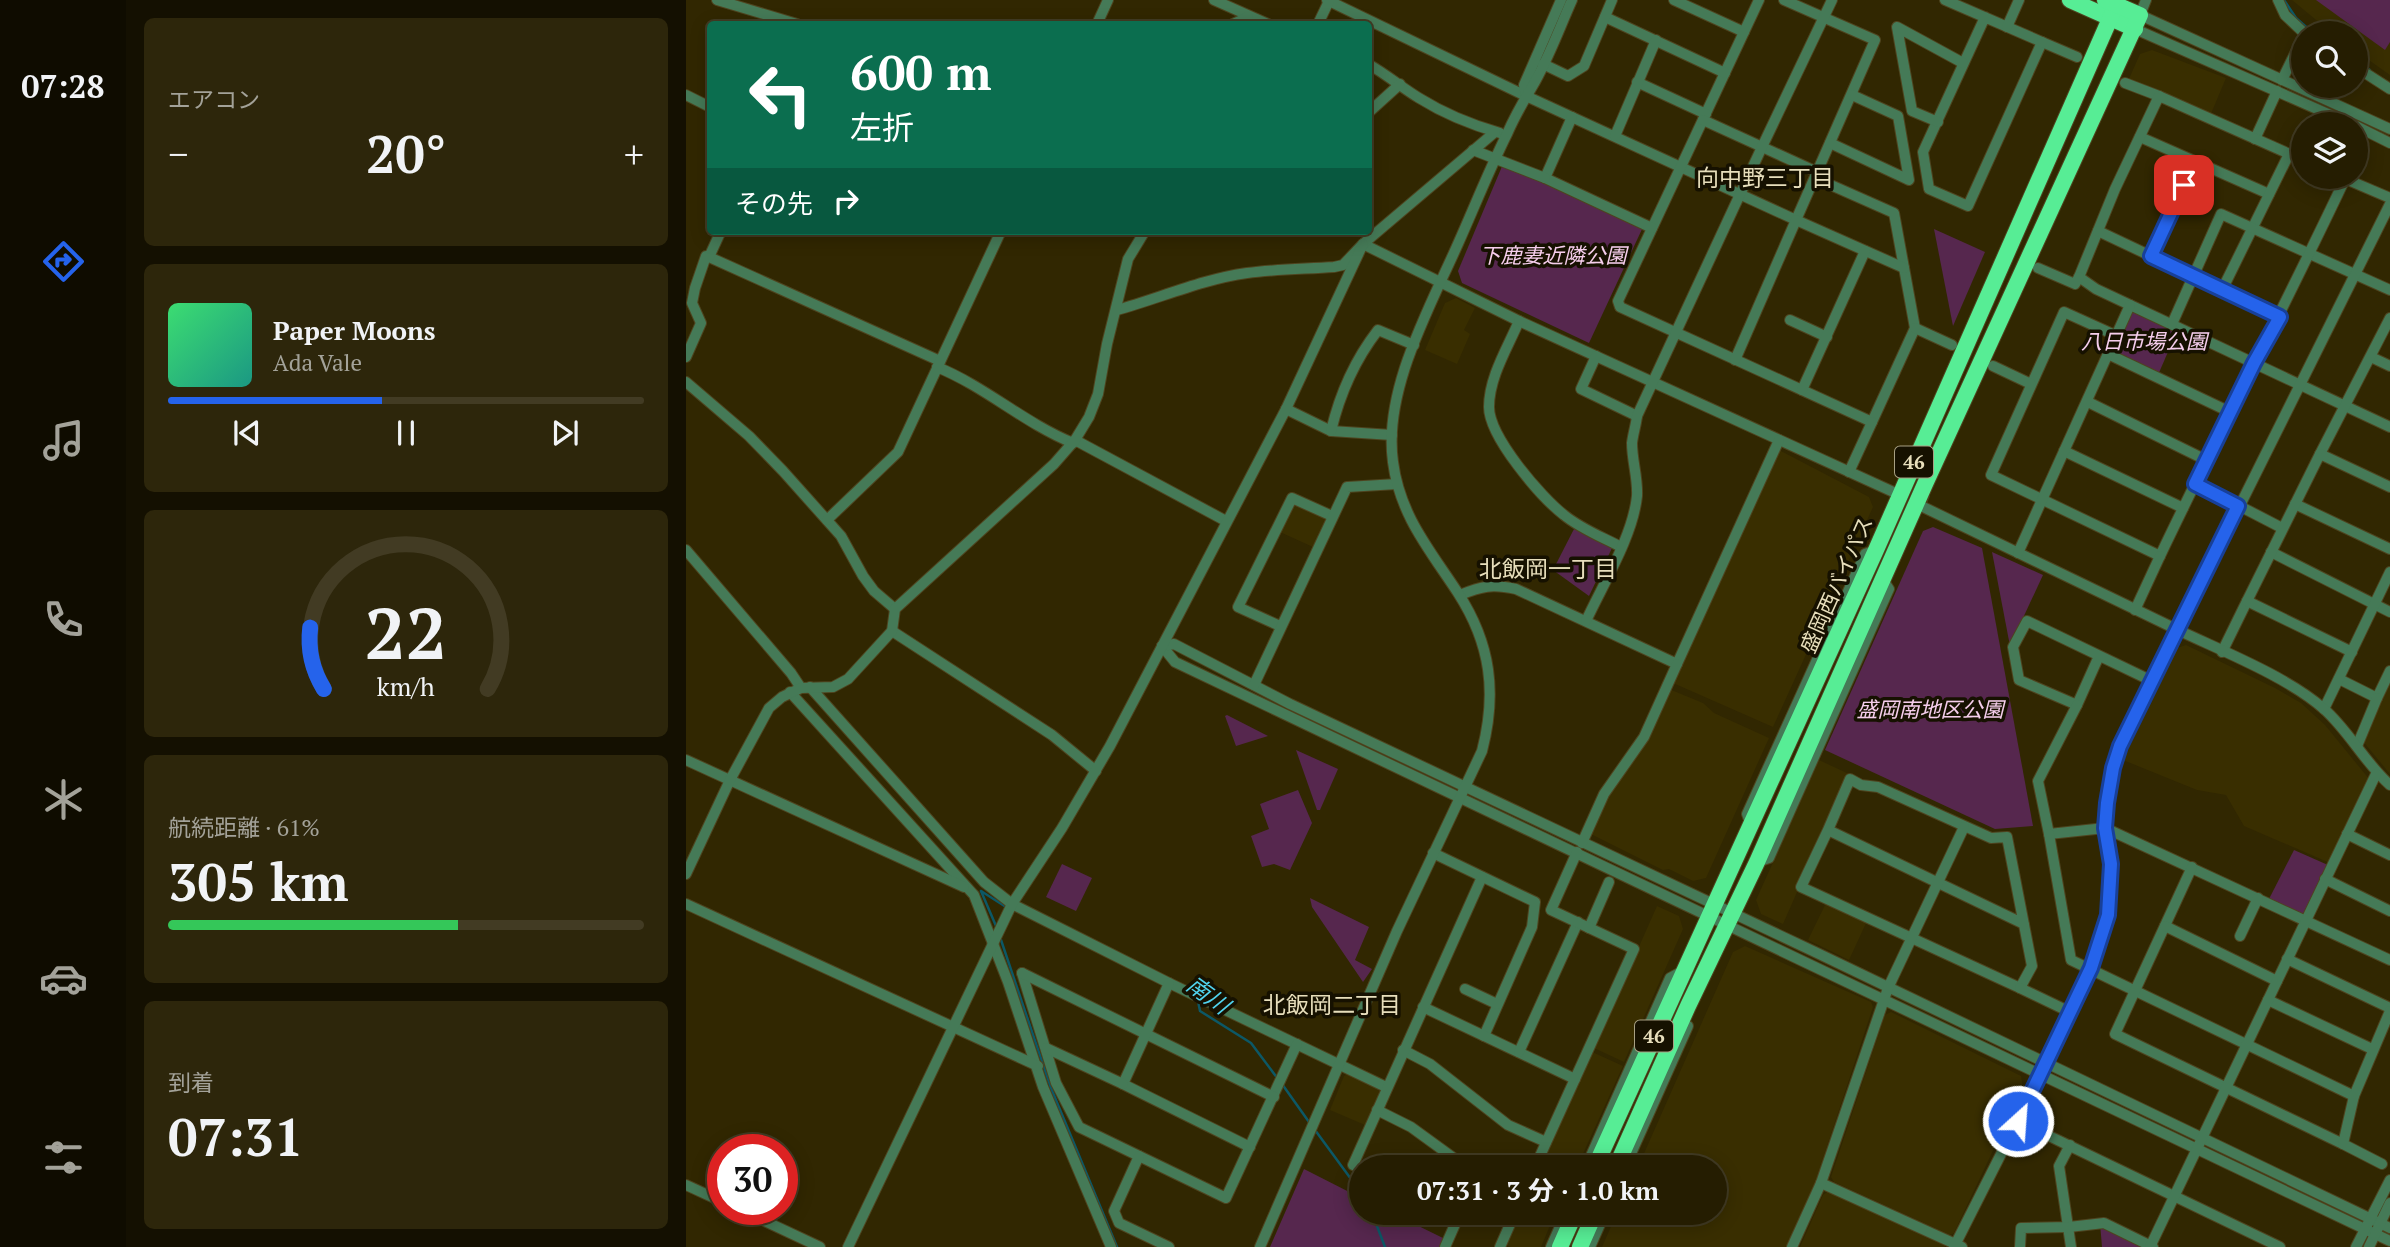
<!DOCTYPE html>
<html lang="ja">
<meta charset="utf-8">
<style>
:root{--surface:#251d01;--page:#2d260b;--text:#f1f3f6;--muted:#a3a299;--line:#423b23;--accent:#2563eb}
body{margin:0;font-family:"PT Serif","Noto Sans JP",serif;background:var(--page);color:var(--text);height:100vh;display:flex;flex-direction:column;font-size:26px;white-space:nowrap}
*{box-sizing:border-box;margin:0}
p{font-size:23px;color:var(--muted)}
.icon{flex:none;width:38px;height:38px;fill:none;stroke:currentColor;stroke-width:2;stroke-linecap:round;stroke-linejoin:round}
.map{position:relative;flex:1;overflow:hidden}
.panel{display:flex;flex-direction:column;gap:18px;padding:18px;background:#141001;width:560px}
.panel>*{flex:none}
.guide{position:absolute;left:21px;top:21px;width:665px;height:214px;border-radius:7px;box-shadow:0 4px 18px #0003,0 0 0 2px var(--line);background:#0b6e4f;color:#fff;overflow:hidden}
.fabs{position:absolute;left:1605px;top:21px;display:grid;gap:14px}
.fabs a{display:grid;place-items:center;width:77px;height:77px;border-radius:50%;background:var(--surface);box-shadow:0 4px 18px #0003,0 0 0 2px var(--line);font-size:35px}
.speed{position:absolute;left:21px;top:1134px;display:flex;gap:14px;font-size:35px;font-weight:700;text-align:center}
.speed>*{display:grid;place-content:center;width:91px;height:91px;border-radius:50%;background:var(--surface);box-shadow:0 4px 18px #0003,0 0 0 2px var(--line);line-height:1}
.speed .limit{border:10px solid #d22;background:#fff;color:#111}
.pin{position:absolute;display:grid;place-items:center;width:60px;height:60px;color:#fff;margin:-30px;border-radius:14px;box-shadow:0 4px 10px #0006}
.me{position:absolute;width:77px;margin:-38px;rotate:26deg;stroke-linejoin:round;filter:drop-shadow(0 0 5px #0008)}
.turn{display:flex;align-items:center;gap:24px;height:147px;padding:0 28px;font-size:32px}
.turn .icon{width:91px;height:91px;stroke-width:2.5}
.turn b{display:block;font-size:49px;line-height:60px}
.then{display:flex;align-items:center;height:66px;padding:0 28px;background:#0003;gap:14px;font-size:26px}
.big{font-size:52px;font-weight:700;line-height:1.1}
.panel .card{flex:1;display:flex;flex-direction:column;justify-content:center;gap:10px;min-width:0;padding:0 24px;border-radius:10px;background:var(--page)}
.panel .dial{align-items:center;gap:0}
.dial svg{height:182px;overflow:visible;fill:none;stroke:var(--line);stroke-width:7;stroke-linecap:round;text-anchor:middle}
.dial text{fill:var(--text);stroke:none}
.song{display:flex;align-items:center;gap:21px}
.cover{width:84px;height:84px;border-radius:10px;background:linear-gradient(135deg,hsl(140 70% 55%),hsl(170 70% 35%))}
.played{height:7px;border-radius:4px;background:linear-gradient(90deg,var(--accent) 45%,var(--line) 45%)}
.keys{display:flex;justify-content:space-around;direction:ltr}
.heat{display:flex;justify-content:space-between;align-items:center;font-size:38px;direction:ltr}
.charge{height:10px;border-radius:5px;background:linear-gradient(90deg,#34c759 61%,var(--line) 0)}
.trip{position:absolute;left:663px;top:1155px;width:378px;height:70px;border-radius:35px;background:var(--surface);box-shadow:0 4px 18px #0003,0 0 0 2px var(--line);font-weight:700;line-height:70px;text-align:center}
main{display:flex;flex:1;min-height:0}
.dock{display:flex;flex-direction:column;width:126px;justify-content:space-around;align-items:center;background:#0f0c00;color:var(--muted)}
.dock .icon{width:49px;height:49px}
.dock .on{color:var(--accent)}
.dock b{font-size:32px;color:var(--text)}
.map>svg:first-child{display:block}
</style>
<main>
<nav class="dock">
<b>07:28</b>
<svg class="icon on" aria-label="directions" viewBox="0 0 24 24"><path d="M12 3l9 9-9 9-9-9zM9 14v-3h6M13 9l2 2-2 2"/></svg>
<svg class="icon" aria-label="music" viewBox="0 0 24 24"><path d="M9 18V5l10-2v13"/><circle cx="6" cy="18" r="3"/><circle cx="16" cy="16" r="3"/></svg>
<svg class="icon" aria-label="phone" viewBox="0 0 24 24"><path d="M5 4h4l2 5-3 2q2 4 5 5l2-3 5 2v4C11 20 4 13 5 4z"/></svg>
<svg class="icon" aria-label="climate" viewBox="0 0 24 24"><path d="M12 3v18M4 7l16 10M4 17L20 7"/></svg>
<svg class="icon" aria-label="car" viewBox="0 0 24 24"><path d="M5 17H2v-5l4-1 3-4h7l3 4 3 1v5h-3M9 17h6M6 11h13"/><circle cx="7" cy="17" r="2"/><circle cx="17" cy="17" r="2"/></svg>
<svg class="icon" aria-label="filters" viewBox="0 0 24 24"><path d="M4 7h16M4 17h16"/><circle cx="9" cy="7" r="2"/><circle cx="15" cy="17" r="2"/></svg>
</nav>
<section class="panel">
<div class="card"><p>エアコン</p>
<div class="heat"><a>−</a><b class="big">20°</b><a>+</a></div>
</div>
<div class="card">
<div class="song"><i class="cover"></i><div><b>Paper Moons</b><p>Ada Vale</p></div></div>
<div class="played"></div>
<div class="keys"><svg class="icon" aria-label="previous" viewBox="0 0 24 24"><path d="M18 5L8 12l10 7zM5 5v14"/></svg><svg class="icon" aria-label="pause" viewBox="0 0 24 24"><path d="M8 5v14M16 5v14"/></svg><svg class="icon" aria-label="next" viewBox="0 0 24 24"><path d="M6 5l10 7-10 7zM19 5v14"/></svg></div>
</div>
<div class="card dial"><svg viewBox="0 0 100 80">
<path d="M14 69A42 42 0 1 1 86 69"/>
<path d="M14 69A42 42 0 0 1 8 42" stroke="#2563eb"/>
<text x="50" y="56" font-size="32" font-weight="700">22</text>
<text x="50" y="72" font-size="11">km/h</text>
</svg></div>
<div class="card"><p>航続距離 · 61%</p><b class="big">305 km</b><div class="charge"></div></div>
<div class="card"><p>到着</p><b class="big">07:31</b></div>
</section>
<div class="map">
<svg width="1704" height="1247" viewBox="0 0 1704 1247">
<rect width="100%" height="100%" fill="#312701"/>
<g fill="#392e00">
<path d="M1606,0H1704V75L1670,51V33H1646Z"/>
<path d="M1466,50L1540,78L1524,116L1442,81L1454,54Z"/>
<path d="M770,298L789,308L778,330L784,334L771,364L739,350L759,303Z"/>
<path d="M1093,450L1183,497L1187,507L1087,727L987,683Z"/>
<path d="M609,504L640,519L627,547L594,532Z"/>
<path d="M1500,645L1589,688L1615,703L1639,725L1684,780L1644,863L1558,826L1540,795L1511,790L1437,760L1491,648Z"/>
<path d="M1704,680V774L1676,740Z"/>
<path d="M983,689L1017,703L1028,713L1083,738L1020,878L1007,881L983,869L977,870L903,833L920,796Z"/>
<path d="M1133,760L1163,774L1097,924L1075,914L1070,900Z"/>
<path d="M1141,901L1181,921L1163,960L1122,940Z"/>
<path d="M971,906L993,916L997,929L938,1062L908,1048Z"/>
<path d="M1059,946L1185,1002L1187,1007L1129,1183L1100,1247H916L931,1213H1029V1167H952L1047,952Z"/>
<path d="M1205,1012L1335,1076L1337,1087L1268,1233L1264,1235L1148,1182L1145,1177L1199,1015Z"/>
<path d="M904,1051L937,1066L891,1167H852Z"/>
<path d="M662,1074L692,1089L694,1092L679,1125L644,1110L658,1076Z"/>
<path d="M1143,1191L1258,1243L1259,1247H1114L1137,1195Z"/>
<path d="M832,1213H860L868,1216L855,1247H825L818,1244Z"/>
</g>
<g fill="#56274e">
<path d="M1630,0H1704V42L1699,50Z"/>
<path d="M817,164L957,227L903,343L776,283L772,271Z"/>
<path d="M1248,229L1299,252L1267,326Z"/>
<path d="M1448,311L1491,331L1472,375L1426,353L1443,312Z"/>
<path d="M1247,527L1296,548L1347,826L1309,829L1139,750L1237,531Z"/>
<path d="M888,529L927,546L903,596L867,570Z"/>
<path d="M1306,552L1357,575L1324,646Z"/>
<path d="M541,715L582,736L550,746L539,716Z"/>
<path d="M610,750L652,769L634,810H631Z"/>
<path d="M612,790L626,823L604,870L588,864L576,867L565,836L583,829L574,804Z"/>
<path d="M1608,850L1642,865L1617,915L1583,899Z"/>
<path d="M376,864L406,878L390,911L360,897Z"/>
<path d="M624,898L683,927L669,960L686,969L677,982L626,907Z"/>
<path d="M618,1169L675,1198L676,1213H706L759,1239L756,1247H584Z"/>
<path d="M1414,1223L1464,1247H1416Z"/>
</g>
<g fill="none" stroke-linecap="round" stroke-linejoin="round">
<g stroke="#0c5866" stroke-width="2.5">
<path d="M1598,0L1610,18L1627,33"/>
<path d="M1670,60L1684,70"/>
<path d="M295,891L310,926"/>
<path d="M295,891L320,907"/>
<path d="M314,937L365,1088L431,1247"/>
<path d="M512,1001L514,1011L565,1043L592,1079"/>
<path d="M596,1084L623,1122"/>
<path d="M629,1130L676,1194"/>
<path d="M686,1213L699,1247"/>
</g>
<path stroke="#4c421d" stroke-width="10" stroke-dasharray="10 5" stroke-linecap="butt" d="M1212,488L1242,501"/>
<defs>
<g id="minor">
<path d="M31,0L111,24"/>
<path d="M528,0L582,24"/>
<path d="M641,0L840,96L1110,220L1189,40L1098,0"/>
<path d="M988,0L1058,32"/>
<path d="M1073,0L932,301L934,307L1186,422L1229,328L1208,213L1129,178"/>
<path d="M1259,0L1356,42L1282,206L1243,189L1237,152L1299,17"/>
<path d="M1460,0L1454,15L1704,129"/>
<path d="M1592,0L1599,15L1618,33"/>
<path d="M919,17L1039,73"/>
<path d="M411,24L422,0"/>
<path d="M547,24L562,17"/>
<path d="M632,24L643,1"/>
<path d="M1321,27L1333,0"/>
<path d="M1449,29L1665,124"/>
<path d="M1356,42L1391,57"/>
<path d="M682,64C700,74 715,87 733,98C757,113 786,125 814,133"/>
<path d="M857,64L882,76L898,66L926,0"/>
<path d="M1670,67L1704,89"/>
<path d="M1596,80L1617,37"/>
<path d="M951,82L1020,114"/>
<path d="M1439,83L1473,96"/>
<path d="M0,95L24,107"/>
<path d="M840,96L838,85L875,0"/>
<path d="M682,113L714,84"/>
<path d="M886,117L859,178L966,228"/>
<path d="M1017,120L1131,172"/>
<path d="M1252,122L1226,111L1211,27L1277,63"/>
<path d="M1670,126L1704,143"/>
<path d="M929,136L970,40"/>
<path d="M1454,137L1583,194"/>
<path d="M1569,139L1591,91"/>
<path d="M1144,143L1223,180L1212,116L1166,95"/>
<path d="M787,150L859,178"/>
<path d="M1617,160L1473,96L1429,189L1393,277L1410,289L1704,427"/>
<path d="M1655,177L1704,198"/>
<path d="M1412,231L1594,317"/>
<path d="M677,244L833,321C822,347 803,377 803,407C803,437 855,497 878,515C895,529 916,537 935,547"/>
<path d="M1465,256L1509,161"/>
<path d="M23,257L254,361"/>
<path d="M1352,268L1389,284L1393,277"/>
<path d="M1536,290L1603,154"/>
<path d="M431,310C474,298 517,279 561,273C590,269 619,269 648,267L657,265L677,244L809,132"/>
<path d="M1104,320L1141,337"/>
<path d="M833,321L1214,495"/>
<path d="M1486,324L1535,214L1704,290"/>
<path d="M1229,328L1266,345"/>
<path d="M1431,336L1378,312L1305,475L1474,556C1534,430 1599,306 1659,179"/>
<path d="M1422,354L1544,412"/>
<path d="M910,356L895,389L951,416"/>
<path d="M0,357L15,323L6,303L9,288L20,256L23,257L35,231"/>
<path d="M1685,357L1704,366"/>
<path d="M1049,360L1110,220L1218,268"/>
<path d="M1307,366L1345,384"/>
<path d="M251,367C300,387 338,423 387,443"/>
<path d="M0,382L63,436L97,471L155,536L177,576L188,591L209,609"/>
<path d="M1116,390L1179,251"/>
<path d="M1402,402L1520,460"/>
<path d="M600,409L645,431L706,435"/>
<path d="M645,431C654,393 668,361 692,330L728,345"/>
<path d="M389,440L540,521"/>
<path d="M1378,451L1497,508"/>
<path d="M1634,454L1704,318"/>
<path d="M1163,472L1186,422"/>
<path d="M1509,483L1596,528"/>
<path d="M1231,504L1492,630L1704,204"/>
<path d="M1609,504L1704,549"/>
<path d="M141,520L212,452L315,231"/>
<path d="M0,550L105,673L115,688"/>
<path d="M1585,552L1704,612"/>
<path d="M1332,553L1444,305"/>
<path d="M774,595C796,586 806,584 830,589L991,664L1093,440"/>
<path d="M1449,610L1474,556"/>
<path d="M900,621C917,584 947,536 951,496C952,478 946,461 946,443C947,434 950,425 951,416L1076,147L1146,0"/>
<path d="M594,626L552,607L606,498L646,516"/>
<path d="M206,631L366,735L410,771"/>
<path d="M476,646L489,662L1704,1241"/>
<path d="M476,646L488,644L604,704L1129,952L1704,1228"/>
<path d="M1536,652L1561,601"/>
<path d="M1666,652L1561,601L1634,454L1704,487"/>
<path d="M1413,656L1391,705L1333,680L1327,647L1341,621L1466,681"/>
<path d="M1653,679L1691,698L1704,671"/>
<path d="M568,685L661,487L711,484"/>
<path d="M124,687L298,882L326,904L483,983L700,1087"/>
<path d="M104,692L288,895L322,982L357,1087L425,1247"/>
<path d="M1391,705L1352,781L1363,834L1419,828L1704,960"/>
<path d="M1638,709L1704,572"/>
<path d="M1671,746L1691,698"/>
<path d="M0,760L278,887"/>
<path d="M1065,825L1061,814L1179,554L1190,550"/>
<path d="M1142,830L1164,779L1175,785L1192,787L1305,838L1321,837L1346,966L1334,988L1115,887L1142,830L1338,924"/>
<path d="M1363,834L1385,960L1668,1096"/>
<path d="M1661,834L1704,855"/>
<path d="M896,843L918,794L958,737L991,664"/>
<path d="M747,853L849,902L846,927L798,1036"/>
<path d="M1071,862L1083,858L1203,589L1197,580"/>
<path d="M1506,867L1429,1034L1657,1144"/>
<path d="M0,874L44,780L83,708L96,697L115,688L147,687L162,679L206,631L209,609L368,464L389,440L403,417L412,394L421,344L442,259L459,231"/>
<path d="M1639,879L1704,911"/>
<path d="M0,904L352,1066"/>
<path d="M1479,926L1591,981"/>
<path d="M903,928L923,882"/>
<path d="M1554,936L1572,898"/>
<path d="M1601,959L1704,1008"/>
<path d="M336,973L370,1083L393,1127L540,1198L611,1044"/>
<path d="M336,973L588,1097"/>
<path d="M483,983L437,1084L564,1147"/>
<path d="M1334,988L1384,1012"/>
<path d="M779,989L811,1004"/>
<path d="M1582,1000L1686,1049"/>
<path d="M737,1007L889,1079"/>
<path d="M360,1048L437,1084"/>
<path d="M717,1050L744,1064L822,1125L860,1142"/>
<path d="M833,1052L892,922"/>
<path d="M691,1110L725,1127L780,1167"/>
<path d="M1332,1121L1594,1247"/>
<path d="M1384,1145L1373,1166L1385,1247"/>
<path d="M453,1156L428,1211L433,1223L483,1247"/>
<path d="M1696,1164L1657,1144L1668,1096L1704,1011"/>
<path d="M849,1167L948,949L865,910L891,852"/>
<path d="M900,1167L984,978L997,971"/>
<path d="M939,1167L1002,1026"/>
<path d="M676,1169L667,1165L796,877"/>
<path d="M1135,1183L1276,1247"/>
<path d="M0,1185L37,1202"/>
<path d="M53,1209L134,1247"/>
<path d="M162,1247L326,904L376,828L424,746L600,409L677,244"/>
<path d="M574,1247L711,931L796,751C811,693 805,644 772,593C744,550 714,516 707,462C697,391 743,309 771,246C788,208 803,170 821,134C828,118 837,102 846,87C862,60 873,29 886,0"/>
<path d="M759,1247L774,1213"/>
<path d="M814,1247L829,1213"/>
<path d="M865,1247L880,1213"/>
<path d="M904,1247L919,1213"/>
<path d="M1106,1247L1135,1183L1202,988L1278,827"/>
<path d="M1268,1247L1360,1065L1405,968L1422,915L1425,864L1419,828L1421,803L1427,768L1434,746L1492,630C1536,651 1602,677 1638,709C1663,731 1679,763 1704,785"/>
<path d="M1334,1247L1335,1228L1383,1227L1418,1223L1467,1247"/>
<path d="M1464,1247L1690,774"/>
<path d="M1670,1247L1704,1180"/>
<path d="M1683,1247L1704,1203"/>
</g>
<g id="highway">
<path d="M1384,0L1449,29"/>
<path d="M909,1167L1190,550L1430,5"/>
<path d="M930,1167L1002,1006L1071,862L1239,484L1454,15L1419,0"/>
<path d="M874,1247L889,1213"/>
<path d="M894,1247L909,1213"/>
</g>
</defs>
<use href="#minor" stroke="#4e441f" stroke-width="12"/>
<use href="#highway" stroke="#4e441f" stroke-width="18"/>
<use href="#minor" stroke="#457a57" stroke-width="10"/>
<use href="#highway" stroke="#57ed95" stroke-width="16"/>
</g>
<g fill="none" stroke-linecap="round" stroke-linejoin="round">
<defs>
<path id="route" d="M1332,1121L1405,968L1422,915L1425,864L1419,828L1421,803L1427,768L1434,746L1552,506L1509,484L1568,363L1594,317L1465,256L1498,185"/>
</defs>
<use href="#route" stroke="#184099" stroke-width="18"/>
<use href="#route" stroke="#2563eb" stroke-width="12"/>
</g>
<g text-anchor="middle" stroke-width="7" stroke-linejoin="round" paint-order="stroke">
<g fill="#161100" stroke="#a8a083" stroke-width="2">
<rect x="1209" y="446.5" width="38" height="31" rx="5"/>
<rect x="949" y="1020.5" width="38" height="31" rx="5"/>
</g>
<g font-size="19" font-weight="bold" fill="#e7debb">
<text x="1228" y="469">46</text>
<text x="968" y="1043">46</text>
</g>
<g font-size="21" font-style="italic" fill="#f6ceec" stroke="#161100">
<text x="867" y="263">下鹿妻近隣公園</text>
<text x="1458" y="349">八日市場公園</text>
<text x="1244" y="717">盛岡南地区公園</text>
</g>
<g font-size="21" fill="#e7debb" stroke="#161100">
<text transform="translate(1151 585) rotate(-66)" y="7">盛岡西バイパス</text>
</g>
<g font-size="23" fill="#e7debb" stroke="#161100">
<text x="1079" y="186">向中野三丁目</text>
<text x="862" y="577">北飯岡一丁目</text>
<text x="646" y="1013">北飯岡二丁目</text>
</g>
<g font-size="23" font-style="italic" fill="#51d4ef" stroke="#161100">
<text transform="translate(522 995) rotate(36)" y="8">南川</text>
</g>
</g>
</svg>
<div class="fabs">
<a><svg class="icon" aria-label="search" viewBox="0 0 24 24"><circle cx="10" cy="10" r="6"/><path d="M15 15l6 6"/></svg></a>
<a><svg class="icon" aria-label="layers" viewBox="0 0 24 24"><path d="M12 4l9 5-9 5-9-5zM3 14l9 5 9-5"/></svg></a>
</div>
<div class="speed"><div class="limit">30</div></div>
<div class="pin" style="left:1498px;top:185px;background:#d93025"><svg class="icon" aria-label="arrive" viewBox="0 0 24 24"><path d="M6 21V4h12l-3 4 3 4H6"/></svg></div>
<svg class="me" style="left:1332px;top:1121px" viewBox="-20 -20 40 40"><circle r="17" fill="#2563eb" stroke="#fff" stroke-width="3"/><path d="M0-11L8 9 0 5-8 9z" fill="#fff"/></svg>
<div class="trip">07:31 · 3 分 · 1.0 km</div>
<div class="guide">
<div class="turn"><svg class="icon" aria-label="left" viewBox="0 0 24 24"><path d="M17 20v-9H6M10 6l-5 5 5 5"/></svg><div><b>600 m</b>左折</div></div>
<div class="then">その先<svg class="icon" aria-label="right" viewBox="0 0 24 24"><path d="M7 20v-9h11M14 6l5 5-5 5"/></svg></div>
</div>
</div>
</main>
